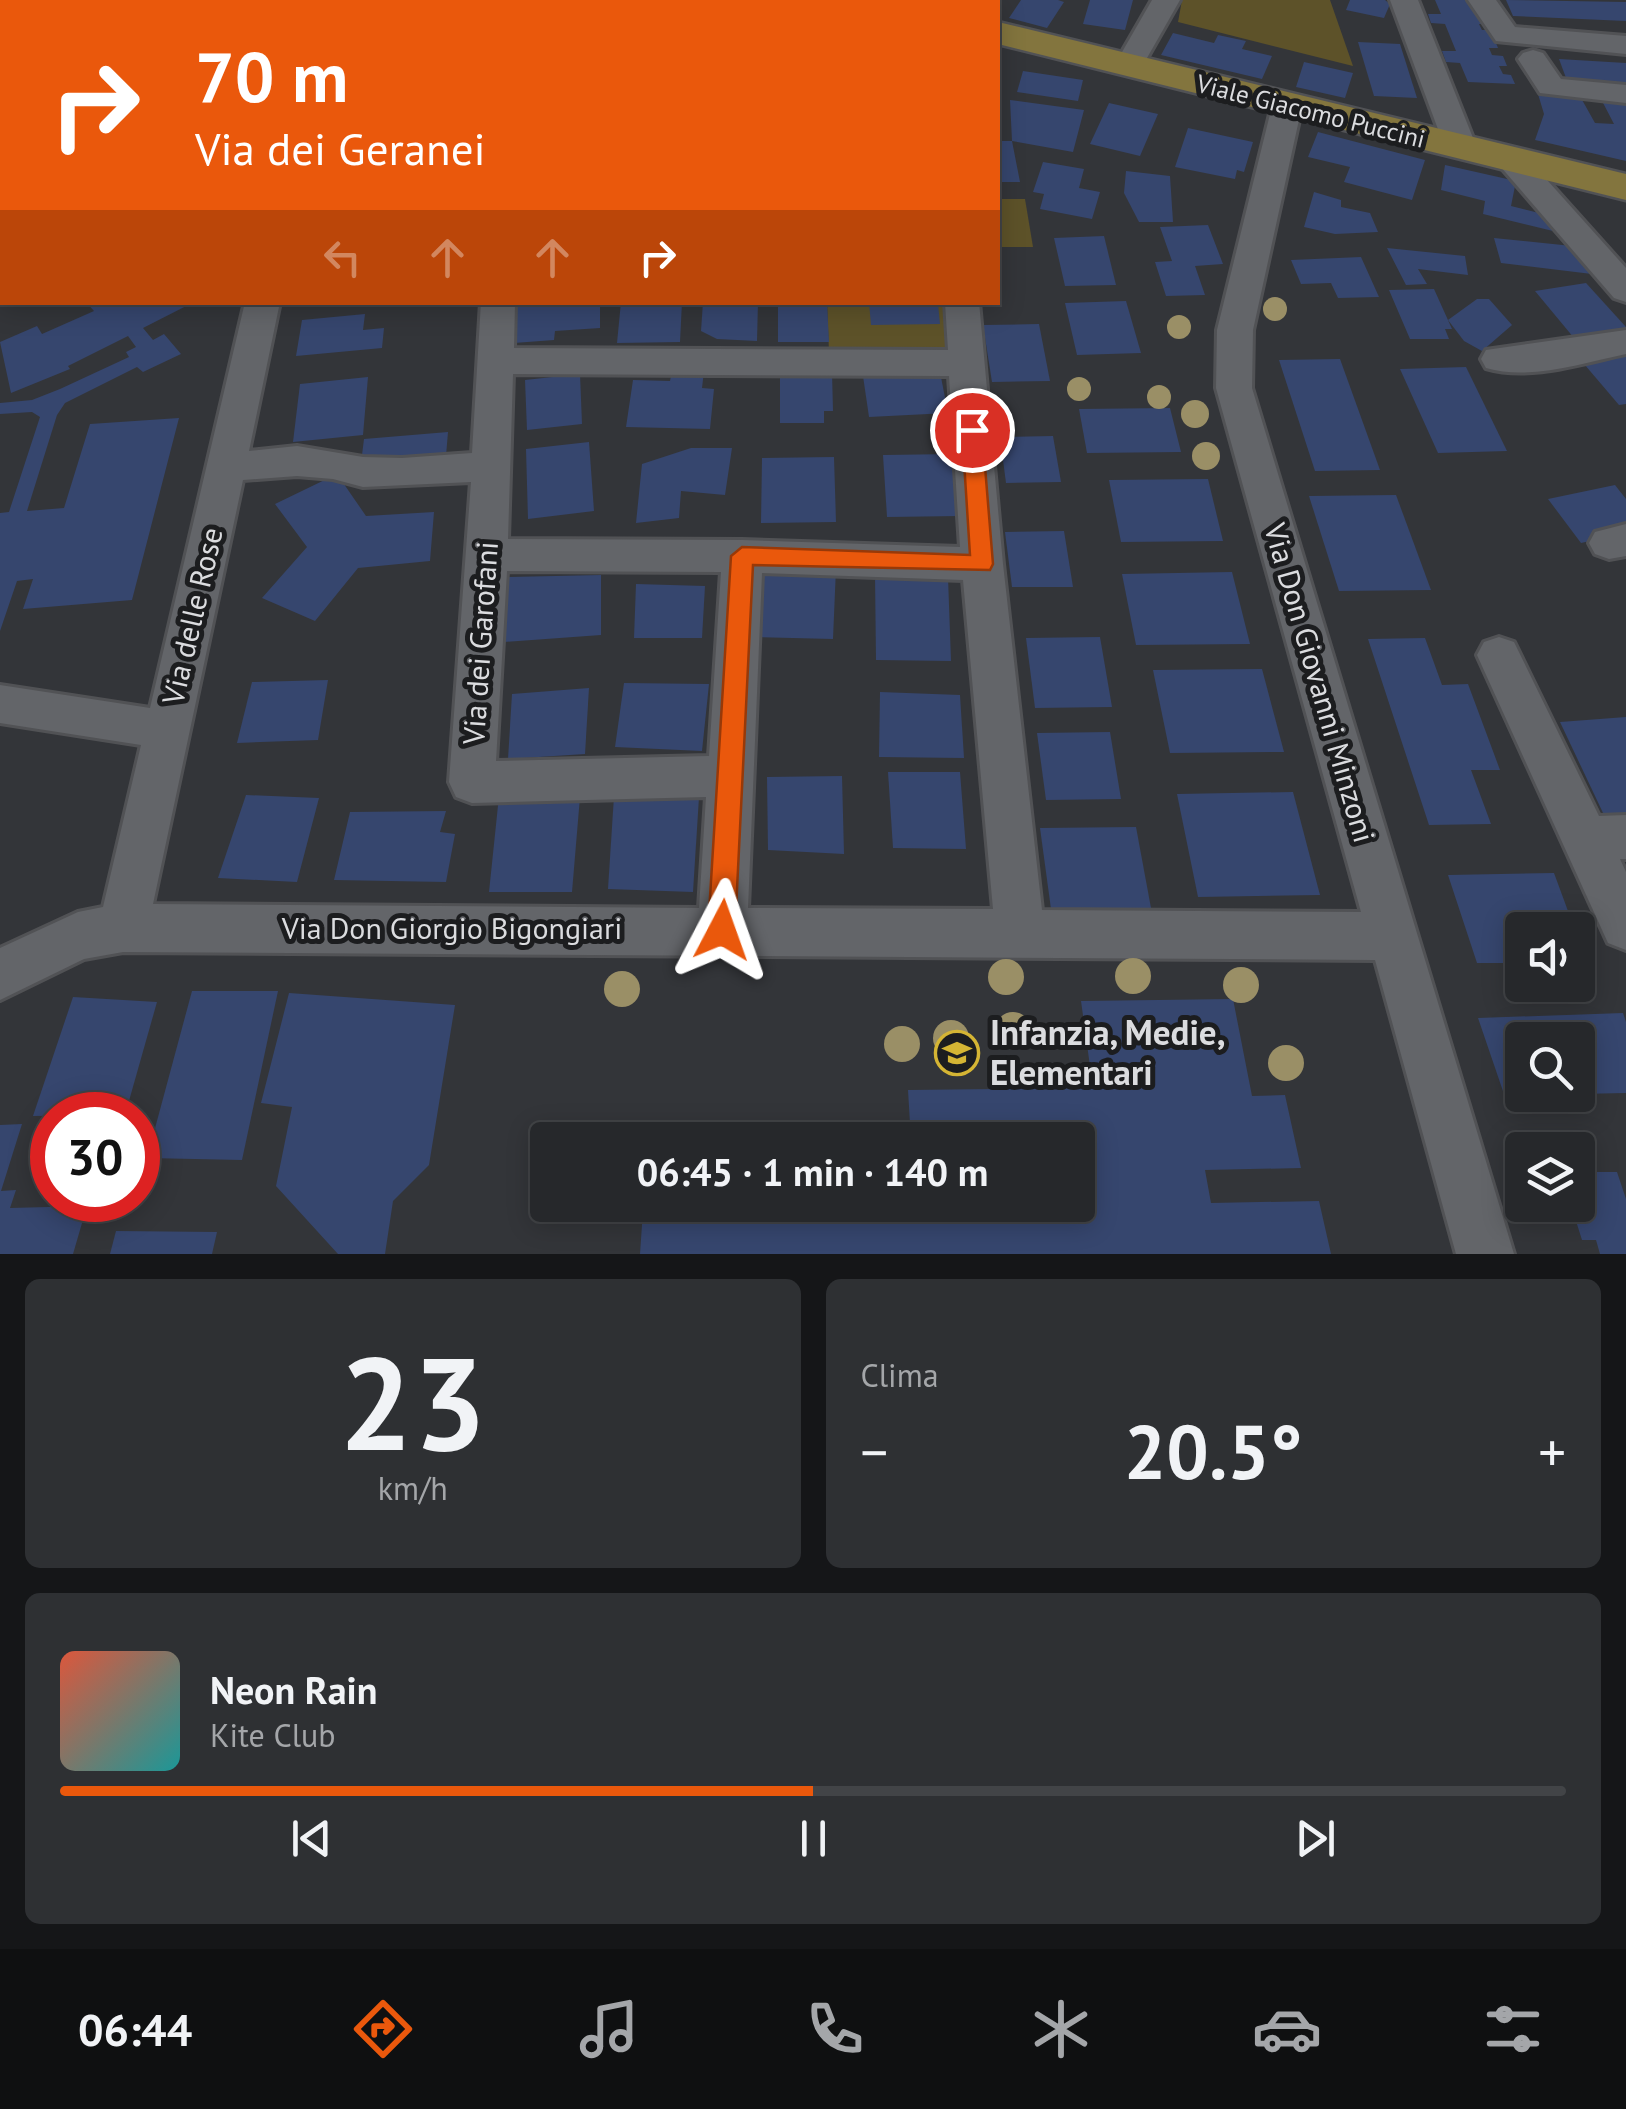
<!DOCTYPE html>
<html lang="it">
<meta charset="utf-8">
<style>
:root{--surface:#26282b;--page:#2e3033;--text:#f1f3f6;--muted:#a4a6a9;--line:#424447;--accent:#ea580c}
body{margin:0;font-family:"PT Sans",sans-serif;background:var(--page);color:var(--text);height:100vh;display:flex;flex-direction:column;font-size:38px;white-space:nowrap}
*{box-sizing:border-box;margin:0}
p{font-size:32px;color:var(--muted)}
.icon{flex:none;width:55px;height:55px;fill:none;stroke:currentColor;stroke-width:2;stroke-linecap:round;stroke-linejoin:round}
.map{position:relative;height:1254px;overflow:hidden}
.panel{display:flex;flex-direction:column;gap:25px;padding:25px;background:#151618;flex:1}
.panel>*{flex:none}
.top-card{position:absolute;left:0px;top:0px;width:1000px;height:305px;box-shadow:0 5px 25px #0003,0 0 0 2px var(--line);background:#ea580c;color:#fff;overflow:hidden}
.controls{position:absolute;left:1505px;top:912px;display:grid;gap:20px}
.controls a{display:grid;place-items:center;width:90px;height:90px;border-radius:10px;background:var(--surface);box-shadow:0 5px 25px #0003,0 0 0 2px var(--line);font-size:50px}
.speed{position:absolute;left:30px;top:1092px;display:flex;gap:20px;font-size:50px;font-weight:700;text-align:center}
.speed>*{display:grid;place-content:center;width:130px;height:130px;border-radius:50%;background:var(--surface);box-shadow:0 5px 25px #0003,0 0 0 2px var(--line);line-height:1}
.speed .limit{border:15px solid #d22;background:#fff;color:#111}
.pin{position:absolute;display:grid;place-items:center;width:85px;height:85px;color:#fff;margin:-42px;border:5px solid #fff;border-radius:50%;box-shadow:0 2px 10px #0007}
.me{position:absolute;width:110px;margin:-55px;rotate:4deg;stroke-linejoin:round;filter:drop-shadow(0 0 8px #0008)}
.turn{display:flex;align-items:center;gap:35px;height:210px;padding:0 30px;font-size:45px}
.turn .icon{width:130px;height:130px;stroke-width:2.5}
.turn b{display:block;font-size:70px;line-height:85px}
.lanes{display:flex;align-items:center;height:95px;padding:0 30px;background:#0003;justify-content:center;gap:50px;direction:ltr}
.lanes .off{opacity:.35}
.big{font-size:75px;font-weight:700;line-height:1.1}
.panel .card{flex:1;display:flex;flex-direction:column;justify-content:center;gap:15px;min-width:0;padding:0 35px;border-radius:15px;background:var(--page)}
.panel .dial{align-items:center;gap:0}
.dial b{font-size:130px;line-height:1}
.song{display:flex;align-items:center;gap:30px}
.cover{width:120px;height:120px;border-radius:15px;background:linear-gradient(135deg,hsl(10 70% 55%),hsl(180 70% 35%))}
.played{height:10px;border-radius:5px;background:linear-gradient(90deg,var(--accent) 50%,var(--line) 50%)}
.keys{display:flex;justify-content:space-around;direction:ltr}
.heat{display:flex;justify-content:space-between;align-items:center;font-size:55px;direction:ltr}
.panel .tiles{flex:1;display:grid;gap:25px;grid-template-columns:1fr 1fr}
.card:last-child{grid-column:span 2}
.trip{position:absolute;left:530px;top:1122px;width:565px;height:100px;border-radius:10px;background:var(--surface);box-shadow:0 5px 25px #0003,0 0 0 2px var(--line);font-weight:700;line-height:100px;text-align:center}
.dock{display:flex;height:160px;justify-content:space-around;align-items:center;background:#0f1011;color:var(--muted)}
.dock .icon{width:70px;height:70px}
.dock .current{color:var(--accent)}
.dock b{font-size:45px;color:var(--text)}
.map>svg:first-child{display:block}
</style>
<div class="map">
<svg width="1626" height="1254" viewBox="0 0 1626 1254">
<rect width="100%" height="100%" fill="#333539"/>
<g fill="#5d5229">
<path d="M1182,0H1330L1353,66L1178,22Z"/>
<path d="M998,199H1025L1033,247H998Z"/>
<path d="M827,303H947L951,347L829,352Z"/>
</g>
<g fill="#36466e">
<path d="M1021,0H1058L1064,2L1047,28L1009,18Z"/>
<path d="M1090,0H1133L1125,30L1083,24Z"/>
<path d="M1350,0H1385L1390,4L1384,18L1346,10Z"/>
<path d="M1435,0H1470L1476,14H1484L1488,24H1479L1482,30H1491L1498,48H1489L1492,55L1503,56L1507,66H1499L1503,74L1511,75L1515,84L1468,82L1460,63L1446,62L1442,51H1456L1445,24L1431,23L1428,14H1441Z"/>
<path d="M1506,0L1626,2V21L1513,16Z"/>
<path d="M1173,33L1214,43L1218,35L1246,41L1242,49L1272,56L1262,79L1161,55Z"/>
<path d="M1358,42L1400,44L1417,98L1374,96Z"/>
<path d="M1559,59L1626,63V89L1569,86Z"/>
<path d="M1304,62L1353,73L1345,98L1296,87Z"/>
<path d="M1023,71L1083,80L1078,101L1017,92Z"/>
<path d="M1538,94L1581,98L1595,123L1614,124L1601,99L1626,100V161L1535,140L1544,114Z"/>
<path d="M1010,100L1084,110L1073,152L1012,141L1020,182H998V141H1012Z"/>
<path d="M1109,103L1158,114L1140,156L1090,144Z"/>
<path d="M1188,128L1253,142L1244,172L1237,170L1235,179L1175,167Z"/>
<path d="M1318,132L1425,160L1412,200L1344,182L1350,167L1308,157Z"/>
<path d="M1043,162L1084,169L1079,188L1100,192L1092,219L1040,209L1044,194L1033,192Z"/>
<path d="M1445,165L1516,181L1511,206L1539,213L1553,231L1483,214L1485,201L1441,190Z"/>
<path d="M1126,171L1170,176L1173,222H1139L1124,193Z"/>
<path d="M1314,192L1341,200V207L1370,213L1378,232L1335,234L1304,227Z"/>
<path d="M1208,225L1223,264L1195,266L1205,295L1166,296L1155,262L1172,261L1160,227Z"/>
<path d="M1104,236L1116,285L1065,286L1054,238Z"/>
<path d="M1494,238L1572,246L1600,275L1501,263Z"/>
<path d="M1387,248L1465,256L1468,275L1418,269L1427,284L1406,285Z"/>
<path d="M1361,257L1379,297L1338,298L1331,283L1301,284L1291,260Z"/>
<path d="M1586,283L1626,327V335L1579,344L1535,291Z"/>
<path d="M1434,289L1452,329H1445L1449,339H1410L1389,290Z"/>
<path d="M1477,299H1489L1512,325L1482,351L1464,341L1448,320Z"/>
<path d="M1126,301L1141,353L1077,355L1065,303Z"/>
<path d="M86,302H194L143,328L153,340L164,334L181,354L143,372L137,367L65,403L57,415L27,511L64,508L90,424L179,418L132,600L23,609L33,579L17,581L0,631V513L9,512L40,417L32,412L0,414V403L32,400L60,389L129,357L126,352L136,347L128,336L68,366L70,369L11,393L0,342L37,326L42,334L94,311Z"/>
<path d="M516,302H600V328L555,331L554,340L514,343Z"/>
<path d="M621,302H682L680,342L617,343Z"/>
<path d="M703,302H758L757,341L717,339L701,331Z"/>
<path d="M778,302H827L829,342H778Z"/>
<path d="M869,302L938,304L940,324L871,325Z"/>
<path d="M365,314L363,330L384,328L382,348L296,356L302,320Z"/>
<path d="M1039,324L1050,381L992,382L983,325Z"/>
<path d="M1626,349V404L1619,405L1579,358Z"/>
<path d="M1340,359L1380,470L1315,471L1279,360Z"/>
<path d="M1466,367L1507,451L1438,453L1400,369Z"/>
<path d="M672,371H704L702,388L714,389L710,429L626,427L633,380L670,381Z"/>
<path d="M832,372L833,411H824V423H780V373Z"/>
<path d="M940,372L948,413L869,417L863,376Z"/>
<path d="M580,374L582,424L527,430L525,380Z"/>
<path d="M368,377L363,435L293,442L300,384Z"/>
<path d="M1170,408L1181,452L1087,453L1079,409Z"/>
<path d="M448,432L446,456L361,463L364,439Z"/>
<path d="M1053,436L1061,482L1006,483L1000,437Z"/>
<path d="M589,442L594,511L528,519L526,449Z"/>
<path d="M691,448H732L725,495L681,491L679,518L636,523L642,464Z"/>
<path d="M954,454L961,516L887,517L883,455Z"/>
<path d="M834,457L836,522L761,523L762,458Z"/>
<path d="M337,474L366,516L434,512L430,561L358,568L315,621L262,598L307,547L275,504Z"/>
<path d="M1208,479L1223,541L1121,542L1109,480Z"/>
<path d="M1615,485L1626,499V533L1581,543L1548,499Z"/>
<path d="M1396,495L1431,590L1339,591L1309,496Z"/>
<path d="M1064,531L1073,587H1012L1005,532Z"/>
<path d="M756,565L836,568L833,639L755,637Z"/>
<path d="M1232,572L1250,644L1136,645L1122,574Z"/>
<path d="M601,575V635L504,642L509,577Z"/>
<path d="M875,575L948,577L951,661L876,660Z"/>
<path d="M636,584L705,586L702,638H634Z"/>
<path d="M1100,637L1112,707L1035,708L1026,638Z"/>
<path d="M1425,638L1442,685L1468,684L1500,770H1471L1491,824L1429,825L1368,639Z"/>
<path d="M1262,669L1284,752L1170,753L1153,670Z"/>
<path d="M328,680L318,740L237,743L252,682Z"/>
<path d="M624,683L709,684L702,751L615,747Z"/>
<path d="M589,688L585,754L508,759L512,694Z"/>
<path d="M880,692L960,695L964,758L879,757Z"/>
<path d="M1626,717V813L1604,815L1560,722Z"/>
<path d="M1110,732L1121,799L1046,800L1037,733Z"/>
<path d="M888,772H960L966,849L893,848Z"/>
<path d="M842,776L844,854L768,850L767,777Z"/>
<path d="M1293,792L1320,895L1198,897L1177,794Z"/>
<path d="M246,795L319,798L297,882L218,878Z"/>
<path d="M499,796L580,797L572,892H489Z"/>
<path d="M614,796L699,797L693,892L608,889Z"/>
<path d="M446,811L440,832L455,834L446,882L334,880L350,812Z"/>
<path d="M1136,827L1151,908L1051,909L1040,828Z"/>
<path d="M1554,873L1575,930H1522V963H1477L1448,875Z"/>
<path d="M192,991H278L242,1160L147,1158Z"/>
<path d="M289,993L455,1005L429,1165L393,1201L385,1254H338L276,1186L292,1107L261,1103Z"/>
<path d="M73,997L157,1002L125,1115L33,1116Z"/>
<path d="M1233,999L1252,1096L1285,1095L1301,1168L1205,1170L1211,1203L1319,1201L1331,1254H640L643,1210L1078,1205V1140H911L908,1090L1093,1088L1081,1001Z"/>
<path d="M1623,1013L1626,1022V1093L1578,1094V1040H1522V1096L1505,1097L1478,1018Z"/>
<path d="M22,1124L1,1191L16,1190L10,1208L87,1206L73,1254H0V1125Z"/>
<path d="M1578,1172H1617L1626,1199V1254H1600L1596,1240H1582L1576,1221L1534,1220L1530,1205H1578Z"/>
<path d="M116,1231L217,1232L212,1254H110Z"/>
</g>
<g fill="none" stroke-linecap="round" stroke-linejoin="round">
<defs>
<g id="minor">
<rect x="682" y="0" width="28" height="2"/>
<path d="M1152,0H1180L1139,72H1119L1114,66Z"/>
<path d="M1390,0H1418L1477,148L1472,155H1450L1445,148Z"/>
<path d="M1468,0H1496L1515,27L1626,36V54L1496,41Z"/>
<path d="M1533,50L1543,53L1561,79L1626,85V103L1540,93L1518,59L1523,53Z"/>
<rect x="0" y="54" width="2" height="18"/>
<path d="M1287,97L1298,100L1302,106L1253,330L1252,388L1514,1254H1456L1375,960L123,952L84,959L0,1000V948L78,912L103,907L141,745L0,723V685L150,708L245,302H280L249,451L297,446L363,457L402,458L472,453L481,302H515L514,348L948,350L945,302H979L1003,564L1042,910L1361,912L1216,388L1217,330L1272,106L1276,100ZM513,374L949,376L960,547L742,540L508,539ZM297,476L333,479L363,487L471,482L449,782L456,797L472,803L706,797L699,908L153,904L243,480ZM507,571L721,572L709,756L496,761ZM762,573L963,580L993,909L748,908Z"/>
<path d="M1511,149L1522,152L1626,268V302L1614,298L1500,166L1495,159L1500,152Z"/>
<path d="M1626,330V354C1582,363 1530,381 1486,368L1481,359L1486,350Z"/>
<path d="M1626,524V556L1609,559L1595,554L1589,543L1595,532Z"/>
<path d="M1499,637L1514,642L1599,816L1626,815V859H1620L1626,872V950L1608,943L1477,655L1484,642Z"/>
</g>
<g id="major">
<path d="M844,0H889L890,2H846Z"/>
<path d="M998,22L1626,174V200L998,44Z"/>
</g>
</defs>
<use href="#minor" stroke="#515255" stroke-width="6"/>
<use href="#major" stroke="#515255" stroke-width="5"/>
<path stroke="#8c8e91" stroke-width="5" stroke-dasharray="1 5" stroke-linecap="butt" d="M797,0L807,2"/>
<use href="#minor" fill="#636569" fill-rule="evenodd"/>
<use href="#major" fill="#83753e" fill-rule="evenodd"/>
</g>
<g fill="#9a8f66">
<circle cx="1275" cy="309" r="12"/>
<circle cx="1179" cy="327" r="12"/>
<circle cx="1079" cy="389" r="12"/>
<circle cx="1159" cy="397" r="12"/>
<circle cx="1195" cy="414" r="14"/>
<circle cx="1206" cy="456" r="14"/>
<circle cx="1133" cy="976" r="18"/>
<circle cx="1006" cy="977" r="18"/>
<circle cx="1241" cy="985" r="18"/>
<circle cx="622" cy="989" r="18"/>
<circle cx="1013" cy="1030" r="18"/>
<circle cx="951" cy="1038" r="18"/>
<circle cx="902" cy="1044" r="18"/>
<circle cx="1286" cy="1063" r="18"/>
</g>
<path fill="#ea580c" stroke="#983908" stroke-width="2.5" d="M972,423L982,430L993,564L990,570L753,565L735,930L731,939L722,942L712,939L708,930L731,556L742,547L970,555L962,430Z"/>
<defs>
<symbol id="school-ring" viewBox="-11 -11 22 22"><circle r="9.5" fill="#1c1d1f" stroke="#d5b534" stroke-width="1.5"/><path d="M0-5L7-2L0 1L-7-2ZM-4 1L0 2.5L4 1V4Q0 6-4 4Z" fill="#d5b534"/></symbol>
</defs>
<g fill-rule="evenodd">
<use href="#school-ring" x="932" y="1028" width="50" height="50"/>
</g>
<g text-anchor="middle" stroke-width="10" stroke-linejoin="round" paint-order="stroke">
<g font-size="25" fill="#dbdcdf" stroke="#1c1d1f">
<text transform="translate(1311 111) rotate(14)" y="9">Viale Giacomo Puccini</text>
</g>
<g font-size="30" fill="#dbdcdf" stroke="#1c1d1f">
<text transform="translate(193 616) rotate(-77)" y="10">Via delle Rose</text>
<text transform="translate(481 643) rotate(-86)" y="10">Via dei Garofani</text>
<text transform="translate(1319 683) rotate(74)" y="10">Via Don Giovanni Minzoni</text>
<text x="452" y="939">Via Don Giorgio Bigongiari</text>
</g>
<g font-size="35" font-weight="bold" fill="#dbdcdf" stroke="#1c1d1f" text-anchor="start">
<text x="990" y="1045">Infanzia, Medie,<tspan x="990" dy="40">Elementari</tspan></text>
</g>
</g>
</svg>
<div class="controls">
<a><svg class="icon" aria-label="sound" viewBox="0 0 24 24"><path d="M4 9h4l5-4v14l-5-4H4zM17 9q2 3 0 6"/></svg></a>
<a><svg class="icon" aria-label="search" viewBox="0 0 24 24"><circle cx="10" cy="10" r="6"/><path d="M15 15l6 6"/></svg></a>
<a><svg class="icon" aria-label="layers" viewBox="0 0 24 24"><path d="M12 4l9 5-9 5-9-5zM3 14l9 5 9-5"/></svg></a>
</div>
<div class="speed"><div class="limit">30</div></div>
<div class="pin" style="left:972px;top:430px;background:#d93025"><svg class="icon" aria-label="arrive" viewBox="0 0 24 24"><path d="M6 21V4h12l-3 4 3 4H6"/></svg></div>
<svg class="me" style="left:722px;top:930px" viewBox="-20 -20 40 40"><path d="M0-17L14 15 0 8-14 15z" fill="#ea580c" stroke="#fff" stroke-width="4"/></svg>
<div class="trip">06:45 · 1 min · 140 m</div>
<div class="top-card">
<div class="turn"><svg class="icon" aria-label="right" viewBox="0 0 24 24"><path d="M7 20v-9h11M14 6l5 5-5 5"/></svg><div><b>70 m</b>Via dei Geranei</div></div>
<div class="lanes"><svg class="icon off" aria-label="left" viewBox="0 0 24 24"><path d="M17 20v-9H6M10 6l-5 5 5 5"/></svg><svg class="icon off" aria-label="ahead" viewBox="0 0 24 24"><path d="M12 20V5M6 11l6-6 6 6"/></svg><svg class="icon off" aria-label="ahead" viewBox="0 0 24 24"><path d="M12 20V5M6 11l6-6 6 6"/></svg><svg class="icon" aria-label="right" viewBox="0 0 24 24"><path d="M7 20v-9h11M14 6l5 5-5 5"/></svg></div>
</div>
</div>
<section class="panel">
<div class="tiles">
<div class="card dial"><b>23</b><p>km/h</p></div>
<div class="card"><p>Clima</p>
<div class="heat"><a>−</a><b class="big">20.5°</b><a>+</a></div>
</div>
<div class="card">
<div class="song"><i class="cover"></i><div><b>Neon Rain</b><p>Kite Club</p></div></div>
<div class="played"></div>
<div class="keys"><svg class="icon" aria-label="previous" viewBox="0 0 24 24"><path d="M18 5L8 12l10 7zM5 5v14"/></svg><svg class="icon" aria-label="pause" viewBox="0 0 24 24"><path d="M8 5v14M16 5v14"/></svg><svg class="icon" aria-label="next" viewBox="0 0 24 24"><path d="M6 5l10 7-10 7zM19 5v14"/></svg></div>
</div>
</div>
</section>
<nav class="dock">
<b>06:44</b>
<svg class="icon current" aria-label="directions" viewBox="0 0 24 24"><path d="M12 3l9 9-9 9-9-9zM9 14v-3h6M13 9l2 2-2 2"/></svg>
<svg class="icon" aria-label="music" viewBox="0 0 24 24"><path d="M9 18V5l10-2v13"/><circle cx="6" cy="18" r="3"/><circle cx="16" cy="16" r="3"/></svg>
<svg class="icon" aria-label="phone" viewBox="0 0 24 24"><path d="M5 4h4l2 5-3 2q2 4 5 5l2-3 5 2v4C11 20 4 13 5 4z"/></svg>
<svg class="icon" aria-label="climate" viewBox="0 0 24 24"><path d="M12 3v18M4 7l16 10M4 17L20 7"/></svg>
<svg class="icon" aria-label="car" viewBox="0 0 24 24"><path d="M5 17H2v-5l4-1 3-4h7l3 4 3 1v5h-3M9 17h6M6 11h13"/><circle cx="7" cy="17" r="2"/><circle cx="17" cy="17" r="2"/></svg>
<svg class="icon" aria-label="filters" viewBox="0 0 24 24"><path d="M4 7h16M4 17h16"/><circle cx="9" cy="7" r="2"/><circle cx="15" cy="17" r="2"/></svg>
</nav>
